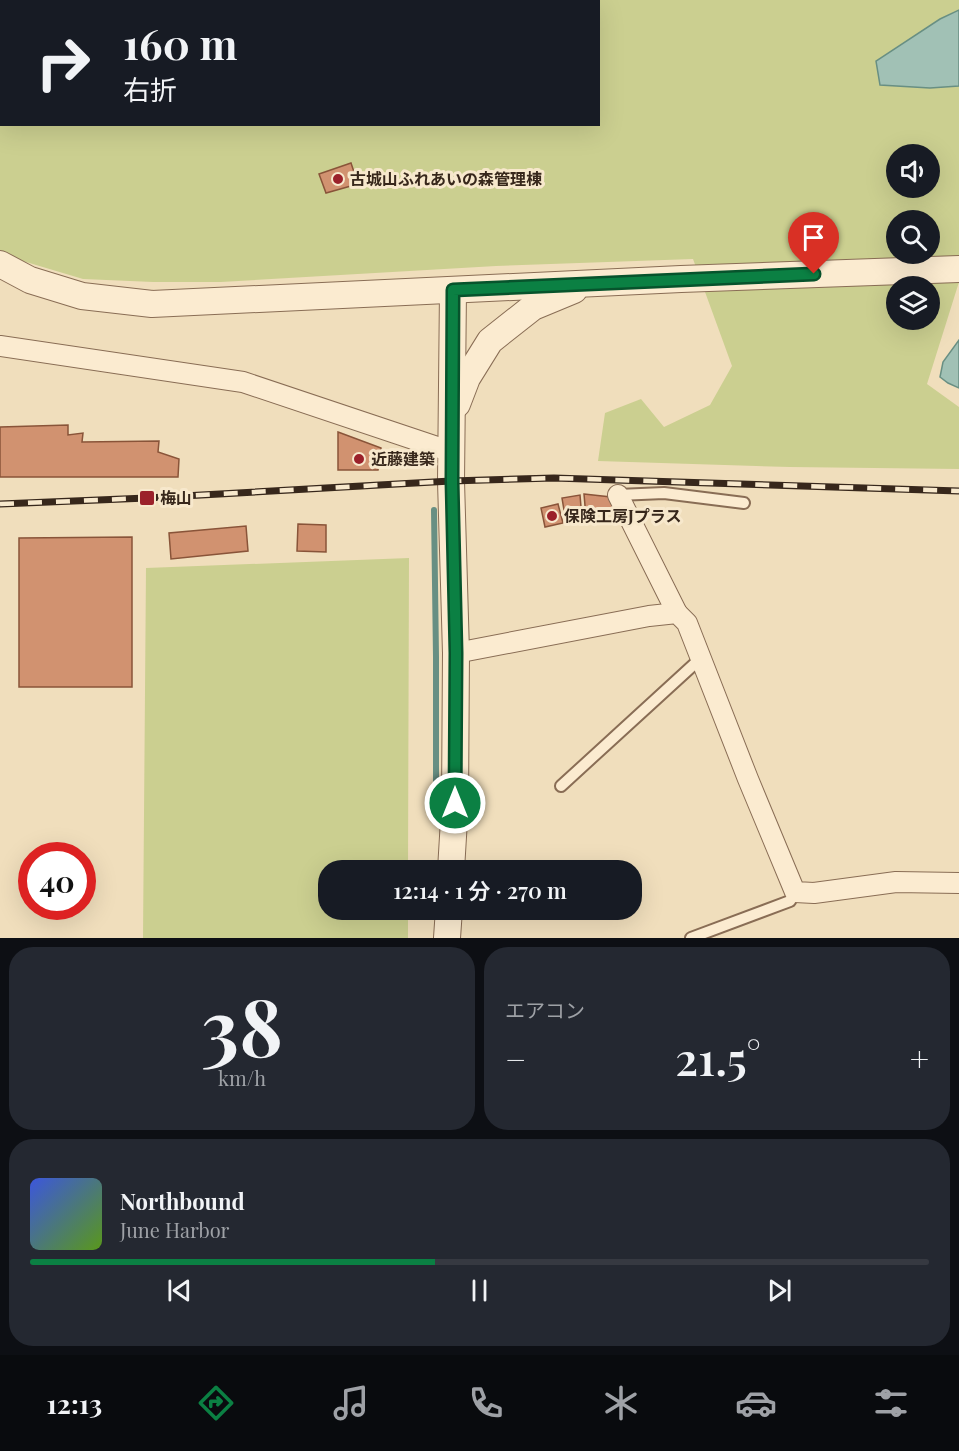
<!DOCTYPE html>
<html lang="ja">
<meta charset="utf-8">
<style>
:root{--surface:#171b24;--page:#242831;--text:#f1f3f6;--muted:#9ea1a6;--line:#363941;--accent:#0b8043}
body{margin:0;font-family:"Playfair Display","Noto Sans JP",serif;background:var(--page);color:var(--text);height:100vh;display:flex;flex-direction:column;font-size:22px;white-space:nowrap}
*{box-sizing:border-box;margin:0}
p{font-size:20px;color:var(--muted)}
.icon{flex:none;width:33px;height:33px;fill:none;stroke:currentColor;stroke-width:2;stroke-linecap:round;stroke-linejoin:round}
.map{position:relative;height:938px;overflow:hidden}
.sheet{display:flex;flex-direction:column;gap:9px;padding:9px;background:#0d0f14;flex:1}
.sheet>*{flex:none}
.hud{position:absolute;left:0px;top:0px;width:600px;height:126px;box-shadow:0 6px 24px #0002;background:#171b24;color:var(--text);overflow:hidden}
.buttons{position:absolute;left:886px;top:144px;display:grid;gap:12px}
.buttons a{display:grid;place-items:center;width:54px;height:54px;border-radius:50%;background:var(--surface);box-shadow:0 6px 24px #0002;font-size:30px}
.speed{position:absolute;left:18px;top:842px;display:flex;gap:12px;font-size:30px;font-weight:700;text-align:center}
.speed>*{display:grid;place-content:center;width:78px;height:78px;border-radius:50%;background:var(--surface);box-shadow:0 6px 24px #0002;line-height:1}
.speed .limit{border:9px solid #d22;background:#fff;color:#111}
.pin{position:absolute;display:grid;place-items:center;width:51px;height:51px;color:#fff;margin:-62px -26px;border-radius:50% 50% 50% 0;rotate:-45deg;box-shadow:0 0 6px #0007}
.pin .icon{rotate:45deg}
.me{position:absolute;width:66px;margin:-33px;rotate:0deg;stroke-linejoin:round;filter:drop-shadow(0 0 4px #0008)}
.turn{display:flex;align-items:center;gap:21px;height:126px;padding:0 24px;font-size:27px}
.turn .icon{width:78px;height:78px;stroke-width:2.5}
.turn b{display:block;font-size:42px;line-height:51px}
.big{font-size:45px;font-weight:600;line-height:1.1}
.sheet .tile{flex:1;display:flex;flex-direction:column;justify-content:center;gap:9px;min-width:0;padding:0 21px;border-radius:24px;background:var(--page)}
.sheet .dial{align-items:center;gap:0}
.dial b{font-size:78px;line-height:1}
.song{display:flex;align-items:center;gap:18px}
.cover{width:72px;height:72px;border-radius:9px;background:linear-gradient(135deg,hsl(230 70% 55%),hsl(90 70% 35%))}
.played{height:6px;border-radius:3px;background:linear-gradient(90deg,var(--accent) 45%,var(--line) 45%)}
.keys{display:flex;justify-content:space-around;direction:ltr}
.heat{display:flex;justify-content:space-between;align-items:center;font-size:33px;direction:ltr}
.sheet .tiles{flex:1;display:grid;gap:9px;grid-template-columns:1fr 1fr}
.tile:last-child{grid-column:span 2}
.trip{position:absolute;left:318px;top:860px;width:324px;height:60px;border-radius:24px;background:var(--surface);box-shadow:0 6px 24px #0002;font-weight:600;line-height:60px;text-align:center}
.tabs{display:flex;height:96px;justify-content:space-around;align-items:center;background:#090b0e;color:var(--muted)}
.tabs .icon{width:42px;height:42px}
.tabs .current{color:var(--accent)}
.tabs b{font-size:27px;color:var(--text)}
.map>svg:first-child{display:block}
</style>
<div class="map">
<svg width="959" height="938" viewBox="0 0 959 938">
<rect width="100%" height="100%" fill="#f0debc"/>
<g fill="#cbcf90" fill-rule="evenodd">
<path d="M0,0H959V282L927,384L959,407V469L790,467L598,461L605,413L641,399L664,427L710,405L732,366L693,259L496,266L221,282H153L83,279L16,259L0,250ZM2,2H598V124H2ZM897,154H930V188H897ZM897,220H930V254H897ZM897,286H930V320H897Z"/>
<path d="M409,558L408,870H328V909H408V938H143L146,568Z"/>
</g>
<g fill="#a1c1b5" stroke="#688f83" stroke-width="1.5">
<path d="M959,10V86L930,88L880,85L876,61L940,19Z"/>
<path d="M959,340V388L948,383L940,377L943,362Z"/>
</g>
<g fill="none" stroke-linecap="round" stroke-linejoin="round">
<path stroke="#688f83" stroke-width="6" d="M434,510L436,657V812"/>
</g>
<g fill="#d19270" stroke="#895439" stroke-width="1.5">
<path d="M351,163L358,184L326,193L319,174Z"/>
<path d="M68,425V435L83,433L82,442L159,441L158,452L179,459L178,477H0V427Z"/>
<path d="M338,432L381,448L378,470H338Z"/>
<path d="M584,494L611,497L618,509L586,517Z"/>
<path d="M580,495L581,507L564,510L562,498Z"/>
<path d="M558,504L563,523L545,527L541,508Z"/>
<path d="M298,524L326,525V552L297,551Z"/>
<path d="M246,526L248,551L171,559L169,533Z"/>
<path d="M132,537V687H19V538Z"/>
</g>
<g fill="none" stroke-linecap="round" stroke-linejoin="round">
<defs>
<g id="service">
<path d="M618,495L664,493L744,503"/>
<path d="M561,786L701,658"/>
<path d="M691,938L790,901L795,892"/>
</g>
<g id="minor">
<path d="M0,346L243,382L452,452"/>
<path d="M618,495L677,613"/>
<path d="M456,653L649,616L677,613L687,623L748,779L795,892L814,893L896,882L959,883"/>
</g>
<g id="tertiary">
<path d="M0,264L30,280L82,296L152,304L681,279L959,269"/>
<path d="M457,404L467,378L490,341L533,307L574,290"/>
<path d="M451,870L455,803L456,653L451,481L453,290"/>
<path d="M447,938L449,909"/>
</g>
</defs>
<use href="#service" stroke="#896d55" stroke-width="14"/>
<use href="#minor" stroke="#896d55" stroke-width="22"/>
<use href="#tertiary" stroke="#896d55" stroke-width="28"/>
<use href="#service" stroke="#fbebd0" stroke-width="10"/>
<use href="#minor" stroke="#fbebd0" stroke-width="20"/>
<use href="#tertiary" stroke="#fbebd0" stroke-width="26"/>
<defs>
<path id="rail" d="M0,504L147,498L451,481L554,478L959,491"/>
</defs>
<use href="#rail" stroke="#37271b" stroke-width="7"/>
<use href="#rail" stroke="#f7e8cc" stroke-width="4.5" stroke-dasharray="14" stroke-linecap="butt"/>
</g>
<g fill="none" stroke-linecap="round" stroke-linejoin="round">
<defs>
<path id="route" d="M455,803L456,653L452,481L453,290L814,274"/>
</defs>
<use href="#route" stroke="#07532c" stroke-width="15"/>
<use href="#route" stroke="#0b8043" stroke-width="10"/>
</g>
<g fill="#9b212a" stroke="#f7e8cc" stroke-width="2">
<circle cx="338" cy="179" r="6"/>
<circle cx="359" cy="459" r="6"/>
<rect x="139" y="490" width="16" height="16" rx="3"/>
<circle cx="552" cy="516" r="6"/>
</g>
<g text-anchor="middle" stroke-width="6" stroke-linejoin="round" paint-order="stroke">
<g font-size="16" font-weight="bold" fill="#37271b" stroke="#f7e8cc" text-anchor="start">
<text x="350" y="185">古城山ふれあいの森管理棟</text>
<text x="371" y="465">近藤建築</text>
<text x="160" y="504">梅山</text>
<text x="564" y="522">保険工房Jプラス</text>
</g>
</g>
</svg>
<div class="buttons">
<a><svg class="icon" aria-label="sound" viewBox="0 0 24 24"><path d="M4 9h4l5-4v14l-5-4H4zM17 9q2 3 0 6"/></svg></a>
<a><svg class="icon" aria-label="search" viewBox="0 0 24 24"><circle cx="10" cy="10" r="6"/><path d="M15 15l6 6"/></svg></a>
<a><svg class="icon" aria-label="layers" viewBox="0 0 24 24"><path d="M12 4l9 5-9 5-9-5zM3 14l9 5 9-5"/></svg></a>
</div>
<div class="speed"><div class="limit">40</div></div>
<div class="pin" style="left:814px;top:274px;background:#d93025"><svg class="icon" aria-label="arrive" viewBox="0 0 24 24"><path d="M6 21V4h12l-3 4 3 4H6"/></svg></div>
<svg class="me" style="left:455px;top:803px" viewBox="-20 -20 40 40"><circle r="17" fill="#0b8043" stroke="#fff" stroke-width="3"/><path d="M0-11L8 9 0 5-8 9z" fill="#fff"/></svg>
<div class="trip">12:14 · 1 分 · 270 m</div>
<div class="hud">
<div class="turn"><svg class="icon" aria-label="right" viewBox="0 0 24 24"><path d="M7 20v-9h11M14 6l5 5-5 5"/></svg><div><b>160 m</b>右折</div></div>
</div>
</div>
<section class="sheet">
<div class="tiles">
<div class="tile dial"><b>38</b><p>km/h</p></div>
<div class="tile"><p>エアコン</p>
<div class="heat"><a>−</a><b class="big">21.5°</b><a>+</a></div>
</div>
<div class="tile">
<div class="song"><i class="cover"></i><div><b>Northbound</b><p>June Harbor</p></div></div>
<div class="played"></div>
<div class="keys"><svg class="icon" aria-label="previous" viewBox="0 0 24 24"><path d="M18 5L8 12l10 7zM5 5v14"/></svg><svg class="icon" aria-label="pause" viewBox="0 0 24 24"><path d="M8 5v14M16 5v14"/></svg><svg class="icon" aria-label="next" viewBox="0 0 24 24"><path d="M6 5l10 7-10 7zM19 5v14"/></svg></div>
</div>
</div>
</section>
<nav class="tabs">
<b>12:13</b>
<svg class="icon current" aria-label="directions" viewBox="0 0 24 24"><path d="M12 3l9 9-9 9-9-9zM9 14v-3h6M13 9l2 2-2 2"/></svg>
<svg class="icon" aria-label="music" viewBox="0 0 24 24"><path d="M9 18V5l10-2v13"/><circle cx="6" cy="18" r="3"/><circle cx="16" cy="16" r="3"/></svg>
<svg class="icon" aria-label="phone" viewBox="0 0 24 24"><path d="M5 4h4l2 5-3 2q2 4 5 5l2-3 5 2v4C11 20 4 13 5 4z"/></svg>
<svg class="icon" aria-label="climate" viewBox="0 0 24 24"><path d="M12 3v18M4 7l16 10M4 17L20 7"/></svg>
<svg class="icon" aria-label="car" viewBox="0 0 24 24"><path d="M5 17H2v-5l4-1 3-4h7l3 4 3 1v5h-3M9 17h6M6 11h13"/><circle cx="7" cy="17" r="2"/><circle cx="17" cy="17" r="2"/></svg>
<svg class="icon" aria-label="filters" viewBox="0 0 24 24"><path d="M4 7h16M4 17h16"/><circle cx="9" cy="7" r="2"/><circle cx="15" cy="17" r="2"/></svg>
</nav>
